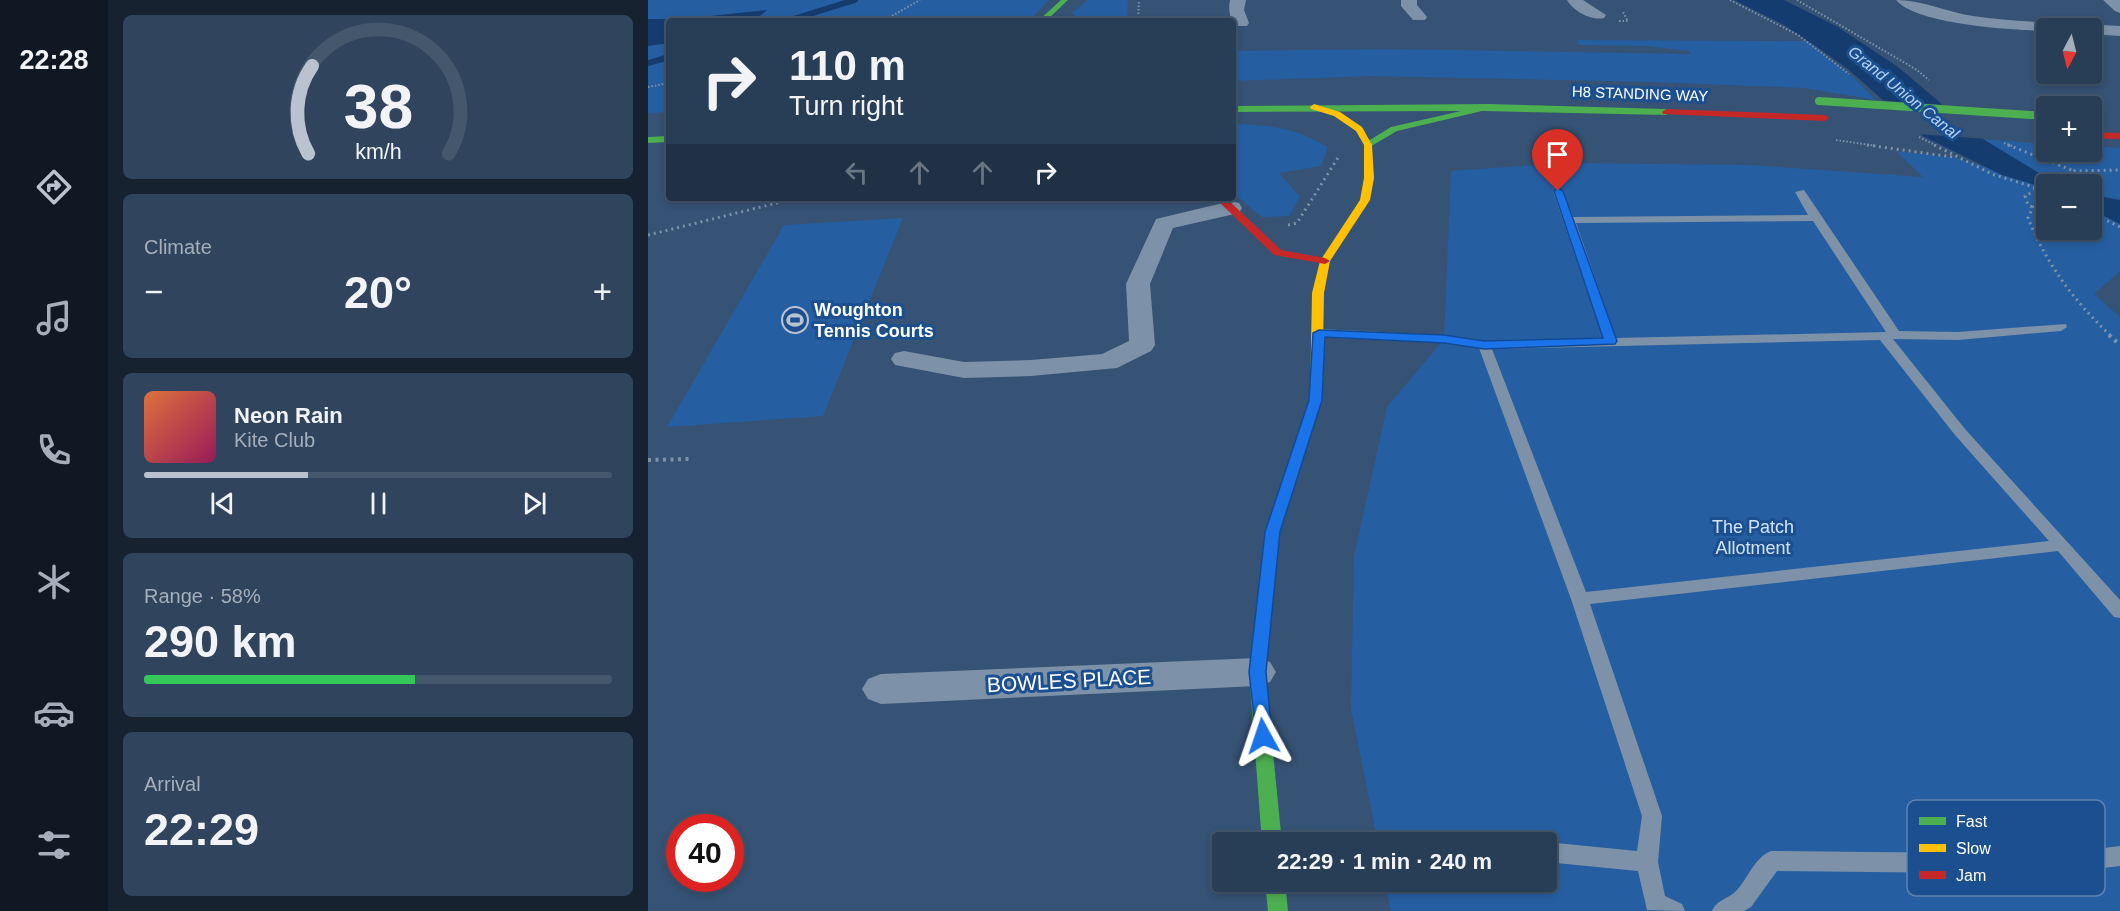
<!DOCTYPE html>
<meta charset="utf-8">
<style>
:root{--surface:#283e57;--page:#30455d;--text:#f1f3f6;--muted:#a5aeba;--line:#44576d;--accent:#b9c2ce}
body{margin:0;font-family:Helvetica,sans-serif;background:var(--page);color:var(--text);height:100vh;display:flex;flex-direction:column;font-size:22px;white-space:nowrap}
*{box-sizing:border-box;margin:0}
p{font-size:20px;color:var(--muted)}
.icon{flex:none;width:33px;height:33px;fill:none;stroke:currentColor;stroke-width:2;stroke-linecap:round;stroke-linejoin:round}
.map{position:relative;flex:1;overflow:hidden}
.panel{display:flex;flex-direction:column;gap:15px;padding:15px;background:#162230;width:540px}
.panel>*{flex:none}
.top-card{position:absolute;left:18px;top:18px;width:570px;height:183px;border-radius:6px;box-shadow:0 3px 9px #0003,0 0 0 2px var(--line);background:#283e57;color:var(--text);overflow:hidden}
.needle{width:39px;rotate:187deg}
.buttons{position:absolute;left:1388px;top:18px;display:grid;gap:12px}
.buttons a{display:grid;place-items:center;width:66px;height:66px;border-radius:6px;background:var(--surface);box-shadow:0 3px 9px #0003,0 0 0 2px var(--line);font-size:30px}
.speed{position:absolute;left:18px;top:814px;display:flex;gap:12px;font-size:30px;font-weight:700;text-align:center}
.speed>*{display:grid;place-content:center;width:78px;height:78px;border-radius:50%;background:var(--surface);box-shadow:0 3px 9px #0003,0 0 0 2px var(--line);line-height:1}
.speed .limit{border:9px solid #d22;background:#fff;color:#111}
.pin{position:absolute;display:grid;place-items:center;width:51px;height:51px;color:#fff;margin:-62px -26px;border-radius:50% 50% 50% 0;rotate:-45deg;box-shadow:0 0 6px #0007}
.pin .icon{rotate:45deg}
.me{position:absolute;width:66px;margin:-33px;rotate:355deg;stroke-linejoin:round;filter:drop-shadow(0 0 4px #0008)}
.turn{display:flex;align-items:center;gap:21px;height:126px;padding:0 24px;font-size:27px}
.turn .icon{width:78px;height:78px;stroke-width:2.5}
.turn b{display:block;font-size:42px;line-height:51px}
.lanes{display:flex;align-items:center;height:57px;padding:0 24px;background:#0003;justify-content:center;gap:30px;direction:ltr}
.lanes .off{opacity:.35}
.big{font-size:45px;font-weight:700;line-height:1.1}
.panel .card{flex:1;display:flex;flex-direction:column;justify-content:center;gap:9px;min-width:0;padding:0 21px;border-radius:9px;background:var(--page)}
.panel .dial{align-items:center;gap:0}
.dial svg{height:156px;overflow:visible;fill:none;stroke:var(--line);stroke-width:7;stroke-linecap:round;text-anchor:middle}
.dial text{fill:var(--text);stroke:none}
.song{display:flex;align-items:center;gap:18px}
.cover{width:72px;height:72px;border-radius:9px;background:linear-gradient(135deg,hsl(20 70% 55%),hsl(330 70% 35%))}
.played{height:6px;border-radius:3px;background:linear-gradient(90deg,var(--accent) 35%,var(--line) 35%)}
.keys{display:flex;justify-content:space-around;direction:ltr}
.heat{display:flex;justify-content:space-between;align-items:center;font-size:33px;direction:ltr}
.charge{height:9px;border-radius:4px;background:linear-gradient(90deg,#34c759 58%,var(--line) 0)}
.trip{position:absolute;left:564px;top:832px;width:345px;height:60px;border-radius:6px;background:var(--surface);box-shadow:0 3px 9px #0003,0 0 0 2px var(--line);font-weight:700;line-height:60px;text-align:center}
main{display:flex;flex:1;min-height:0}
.tab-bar{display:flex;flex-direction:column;width:108px;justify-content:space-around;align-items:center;background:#101923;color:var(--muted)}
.tab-bar .icon{width:42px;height:42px}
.tab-bar .selected{color:var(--accent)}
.tab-bar b{font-size:27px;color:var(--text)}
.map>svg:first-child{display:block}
</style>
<main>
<nav class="tab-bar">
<b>22:28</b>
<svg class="icon selected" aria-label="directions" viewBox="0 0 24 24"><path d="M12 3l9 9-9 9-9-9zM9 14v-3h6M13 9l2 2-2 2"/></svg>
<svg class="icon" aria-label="music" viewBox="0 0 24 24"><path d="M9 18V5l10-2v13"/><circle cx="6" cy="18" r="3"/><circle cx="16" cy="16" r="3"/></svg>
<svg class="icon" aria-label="phone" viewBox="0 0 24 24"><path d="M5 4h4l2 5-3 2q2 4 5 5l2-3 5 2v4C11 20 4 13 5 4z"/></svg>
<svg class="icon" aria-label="climate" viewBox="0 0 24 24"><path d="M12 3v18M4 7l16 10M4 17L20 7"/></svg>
<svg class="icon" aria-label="car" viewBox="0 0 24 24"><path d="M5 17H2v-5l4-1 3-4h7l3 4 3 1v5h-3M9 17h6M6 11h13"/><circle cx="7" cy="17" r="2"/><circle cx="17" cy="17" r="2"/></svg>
<svg class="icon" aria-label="filters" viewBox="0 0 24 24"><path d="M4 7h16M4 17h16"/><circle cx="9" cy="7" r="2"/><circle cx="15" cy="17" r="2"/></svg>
</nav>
<section class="panel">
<div class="card dial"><svg viewBox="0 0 100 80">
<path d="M14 69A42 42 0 1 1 86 69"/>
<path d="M14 69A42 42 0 0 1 16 24" stroke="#b9c2ce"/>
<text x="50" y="56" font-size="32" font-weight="700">38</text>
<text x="50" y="72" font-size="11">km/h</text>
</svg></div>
<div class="card"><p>Climate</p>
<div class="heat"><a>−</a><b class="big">20°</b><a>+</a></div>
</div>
<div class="card">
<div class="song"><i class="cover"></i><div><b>Neon Rain</b><p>Kite Club</p></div></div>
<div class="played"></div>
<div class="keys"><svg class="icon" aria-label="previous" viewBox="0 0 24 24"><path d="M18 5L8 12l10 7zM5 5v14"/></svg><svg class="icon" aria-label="pause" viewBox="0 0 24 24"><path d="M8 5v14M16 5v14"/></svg><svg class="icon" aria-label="next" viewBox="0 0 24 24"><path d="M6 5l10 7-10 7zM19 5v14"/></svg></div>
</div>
<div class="card"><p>Range · 58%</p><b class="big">290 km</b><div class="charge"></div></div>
<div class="card"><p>Arrival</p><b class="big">22:29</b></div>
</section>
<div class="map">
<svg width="1472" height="911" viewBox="0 0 1472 911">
<rect width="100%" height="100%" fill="#365274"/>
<g fill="#265fa1">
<path d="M0,0H401L381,21H21V112L0,113Z"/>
<path d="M440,0H480L479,21H432L424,13Z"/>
<path d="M928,40L1159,41L1205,77L1228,100L1156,88L1004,82L722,76L585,81V51L737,49L1043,54L1041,51L998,46L931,45Z"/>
<path d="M585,124C623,125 647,128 680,147L673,166L631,173L652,197L641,216L614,217L585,193Z"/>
<path d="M1335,139L1398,144V152H1443V146L1472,148V200L1443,194V184H1426L1412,179L1408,181L1393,176Z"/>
<path d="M1248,151L1310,158L1398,188V230H1443V209L1472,224V271L1446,294L1472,317V911H743L737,882H898V843H730L703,709L706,556L739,407L796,339L803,171L915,163L1103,165L1275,177Z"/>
<path d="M255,218L175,416L19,427L136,225Z"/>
</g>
<g fill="#153c6e">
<path d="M1086,0H1136L1190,27L1250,67L1335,139L1409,184H1398V188L1354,175L1275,136L1200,69L1172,49L1136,25Z"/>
<path d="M119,10L106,21H21V43L0,46V19H34Z"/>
<path d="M1443,195L1472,200V224L1443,209Z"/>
</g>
<path fill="#365274" d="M1227,100L1298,105L1340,139L1268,134Z"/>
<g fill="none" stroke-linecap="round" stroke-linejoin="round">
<g stroke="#153c6e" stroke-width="6">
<path d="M139,21L207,0"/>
<path d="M0,63L21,57"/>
</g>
<g stroke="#7d92a8" stroke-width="2" stroke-dasharray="1.5 2" stroke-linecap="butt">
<path d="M1082,0L1150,35L1201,74"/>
<path d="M1149,0L1269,70L1281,80"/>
<path d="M235,21L272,0"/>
<path d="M490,21L491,0"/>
<path d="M971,21H980L975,12"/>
<path d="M0,87L21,83"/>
<path d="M1271,137L1289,146"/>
<path d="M1188,140L1229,146"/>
<path d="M1356,143L1364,146"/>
</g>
<g stroke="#7d92a8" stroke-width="3" stroke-dasharray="2 4" stroke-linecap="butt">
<path d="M1219,145L1305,157"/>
<path d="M1286,145L1344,174L1398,191"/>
<path d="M1360,145L1426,171"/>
<path d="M1414,184L1420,181L1426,171L1472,170"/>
<path d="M1398,194L1388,200L1380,218C1399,265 1426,301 1463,336"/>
<path d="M1384,207L1380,205L1377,196L1391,188"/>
<path d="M1443,213L1472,227"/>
<path d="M640,225L649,223L691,156"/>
<path d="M0,235L149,198"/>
</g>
<g stroke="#7d92a8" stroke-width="4" stroke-dasharray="3 4.5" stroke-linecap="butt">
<path d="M1461,335L1472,345"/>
<path d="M0,460L41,459"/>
</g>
<g fill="#7d92a8" fill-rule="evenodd">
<path d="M910,188L915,191L925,217L1160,215L1147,192L1156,190L1251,331L1310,332L1418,324L1419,327L1413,331L1310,340L1245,339L1317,429L1472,600V618L1466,617L1410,551L942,604L1014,816L1010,862L1017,896L1034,904L1037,911L999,910L990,871L898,862V842L989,851L994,816L923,599L831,348L796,343L671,337L664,333L671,329L796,335L836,341L955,338L905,191ZM1165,221L1238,332L968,338L928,223ZM1232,340L1307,435L1401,541L938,592L844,349Z"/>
<path d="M1472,846V866L1405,874L1129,871L1103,907L1096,911H1064C1069,899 1081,899 1089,890C1100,878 1107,857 1123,851L1405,854Z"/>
</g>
<g fill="#7d92a8" fill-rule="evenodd">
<path d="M582,0H598L596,10L601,23L599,26H587C582,18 580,10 582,0Z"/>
<path d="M753,0H769V5L779,17L777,20H765L753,6Z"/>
<path d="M919,0H935L958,15L956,18C943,21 925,11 919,0Z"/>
<path d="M1248,0C1275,0 1298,12 1325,16C1373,23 1423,23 1472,26V36L1443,34V28H1398V31C1366,30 1269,25 1248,0Z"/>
<path d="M1455,0H1472V13L1467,11Z"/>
<path d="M583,201L591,203L594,208L591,213L525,228L502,284L507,345L503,351L469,368L383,376L316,378L247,365L243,359L247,353L256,351L316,362L383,360L454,354L481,341L478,284L508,219Z"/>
<path d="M609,658L622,662L628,672L622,682L609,686L233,704L220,699L214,689L220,679L233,674Z"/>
</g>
<g fill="#4caf50" fill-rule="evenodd">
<path d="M413,0H420L398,21H390Z"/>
<path d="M840,104L1018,109L1022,112L1018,115L834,111L749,131L720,148L716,145L717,143L743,127L813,111L585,112V106Z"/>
<path d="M21,136V142L0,143V137Z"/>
<path d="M633,502L640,507L632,532L617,672L634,843H614L601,672L618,532L626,507Z"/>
<path d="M617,882H637L640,911H620Z"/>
</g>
<path fill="#ffc107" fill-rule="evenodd" d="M666,104L692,112L714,127L724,145L726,178L722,200L682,261L676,293L674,400L640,507L633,512L626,507L662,400L664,293L672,261L712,200L716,178V145L708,131L686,116L663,109L662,107Z"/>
<g fill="#c62828" fill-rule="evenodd">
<path d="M1018,109L1177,115L1181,118L1177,121L1015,114L1014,112Z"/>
<path d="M1443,132L1472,133V139L1443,138Z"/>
<path d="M567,198H578L633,250L677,258L682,261L677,264L626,255Z"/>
</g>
<path stroke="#4caf50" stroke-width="8" d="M1171,101L1398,116"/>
</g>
<path fill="#1a73e8" stroke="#114b97" stroke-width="1.5" d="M910,188L915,191L969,341L967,344L836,349L796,343L677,337L674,400L632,532L618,672L624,736L621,742L615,744L609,742L601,672L617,532L661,400L665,333L671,330L796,335L836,341L955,338L906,191Z"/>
<defs>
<symbol id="stadium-ring" viewBox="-11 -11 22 22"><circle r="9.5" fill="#1b4f8f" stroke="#b9c2ce" stroke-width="1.5"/><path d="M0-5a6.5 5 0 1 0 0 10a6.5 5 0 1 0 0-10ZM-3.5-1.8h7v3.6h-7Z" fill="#b9c2ce"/></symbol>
</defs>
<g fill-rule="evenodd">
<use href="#stadium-ring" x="132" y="305" width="30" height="30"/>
</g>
<g text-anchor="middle" stroke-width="6" stroke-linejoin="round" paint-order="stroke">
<g font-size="15" fill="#fff" stroke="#1b4f8f">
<text transform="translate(992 94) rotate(2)" y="5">H8 STANDING WAY</text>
</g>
<g font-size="16" font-style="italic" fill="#b5d3f5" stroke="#1b4f8f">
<text transform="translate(1256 92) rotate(39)" y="6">Grand Union Canal</text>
</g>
<g font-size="18" font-weight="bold" fill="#fff" stroke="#1b4f8f" text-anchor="start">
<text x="166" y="316">Woughton<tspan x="166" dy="21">Tennis Courts</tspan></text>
</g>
<g font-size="18" fill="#cfe3fa" stroke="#1b4f8f">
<text x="1105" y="533">The Patch<tspan x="1105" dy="21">Allotment</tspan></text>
</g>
<g font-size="21" fill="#fff" stroke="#1b4f8f">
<text transform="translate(421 681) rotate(-3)" y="7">BOWLES PLACE</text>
</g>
</g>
<rect x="1259" y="800" width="198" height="96" rx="9" fill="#1b4f8f" stroke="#5f84b1" stroke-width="1.5"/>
<rect x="1271" y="817" width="27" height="8" fill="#4caf50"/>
<rect x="1271" y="844" width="27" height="8" fill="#ffc107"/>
<rect x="1271" y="871" width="27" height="8" fill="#c62828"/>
<g font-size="16" fill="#fff">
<text x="1308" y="827">Fast</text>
<text x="1308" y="854">Slow</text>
<text x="1308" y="881">Jam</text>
</g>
</svg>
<div class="buttons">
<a><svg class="needle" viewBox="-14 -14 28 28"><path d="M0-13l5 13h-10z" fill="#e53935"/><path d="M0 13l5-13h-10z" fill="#a5aeba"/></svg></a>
<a>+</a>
<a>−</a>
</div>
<div class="speed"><div class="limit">40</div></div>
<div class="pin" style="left:910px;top:191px;background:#d93025"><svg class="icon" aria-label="arrive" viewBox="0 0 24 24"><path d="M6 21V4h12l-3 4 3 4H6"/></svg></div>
<svg class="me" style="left:615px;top:736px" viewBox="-20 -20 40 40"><path d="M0-17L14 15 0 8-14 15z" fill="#1a73e8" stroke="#fff" stroke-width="4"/></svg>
<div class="trip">22:29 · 1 min · 240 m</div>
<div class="top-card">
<div class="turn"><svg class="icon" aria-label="right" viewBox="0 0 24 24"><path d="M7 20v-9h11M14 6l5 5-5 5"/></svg><div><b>110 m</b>Turn right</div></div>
<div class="lanes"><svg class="icon off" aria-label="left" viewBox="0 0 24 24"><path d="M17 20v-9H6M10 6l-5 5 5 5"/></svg><svg class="icon off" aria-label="ahead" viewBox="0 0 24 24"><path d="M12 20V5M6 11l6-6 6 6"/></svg><svg class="icon off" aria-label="ahead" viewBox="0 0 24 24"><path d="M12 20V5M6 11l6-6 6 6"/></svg><svg class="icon" aria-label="right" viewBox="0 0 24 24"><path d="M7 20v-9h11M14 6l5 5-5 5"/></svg></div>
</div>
</div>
</main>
